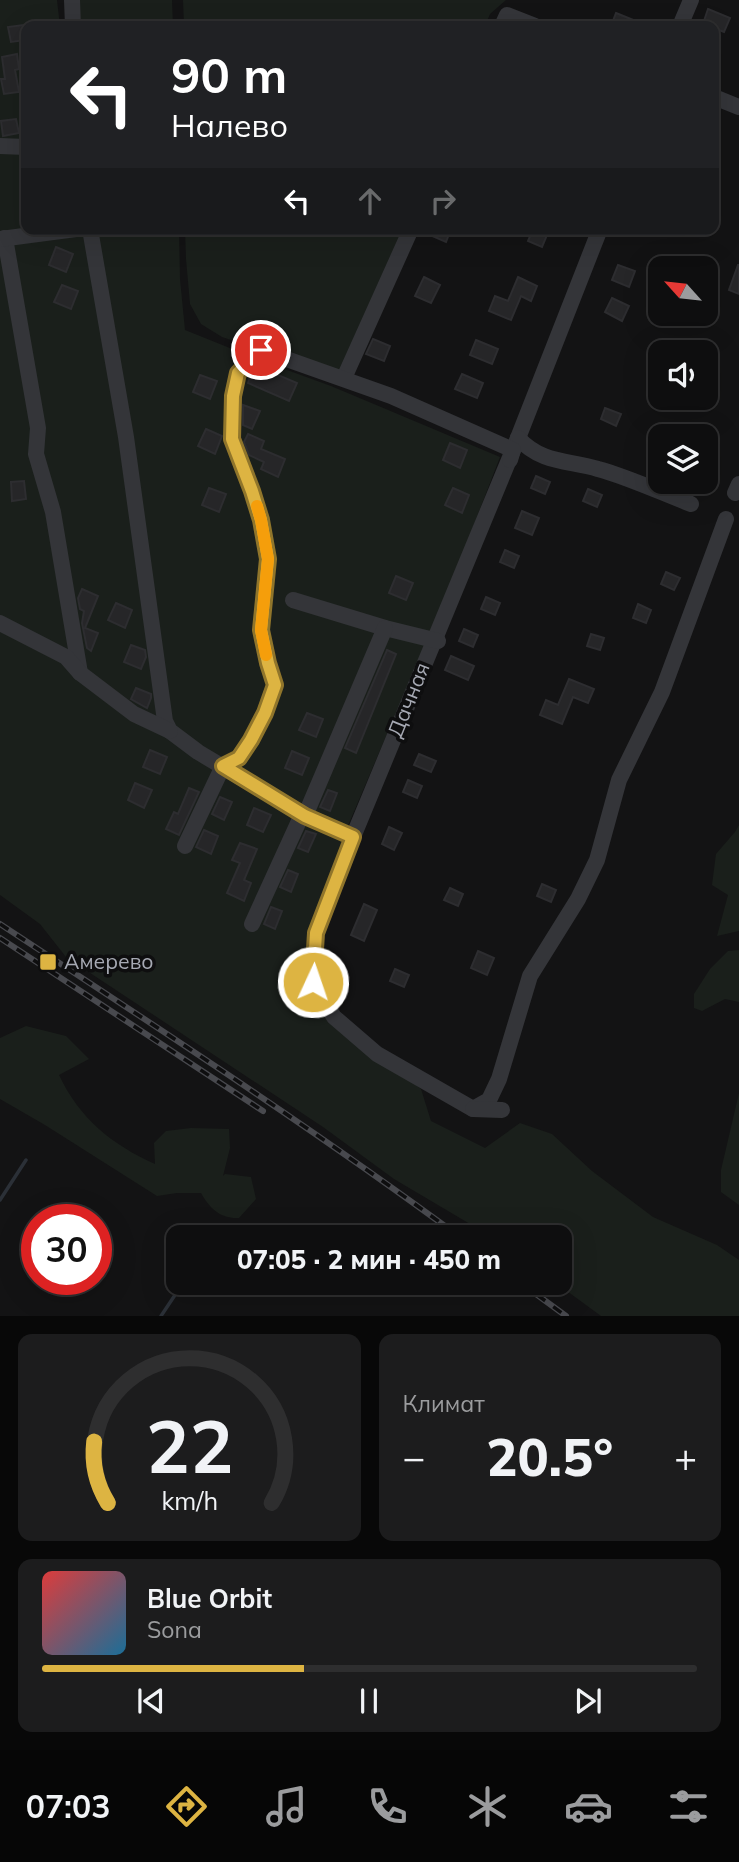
<!DOCTYPE html>
<html lang="ru">
<meta charset="utf-8">
<style>
:root{--surface:#0e0e0f;--page:#1c1c1d;--text:#f1f3f6;--muted:#9b9c9e;--line:#2e2e2f;--accent:#ddb442}
body{margin:0;font-family:Mulish,sans-serif;background:var(--page);color:var(--text);height:100vh;display:flex;flex-direction:column;font-size:26px;white-space:nowrap}
*{box-sizing:border-box;margin:0}
p{font-size:23px;color:var(--muted)}
.icon{flex:none;width:38px;height:38px;fill:none;stroke:currentColor;stroke-width:2;stroke-linecap:round;stroke-linejoin:round}
.map{position:relative;height:1316px;overflow:hidden}
.sheet{display:flex;flex-direction:column;gap:18px;padding:18px;background:#080808;flex:1}
.sheet>*{flex:none}
.top-card{position:absolute;left:21px;top:21px;width:698px;height:214px;border-radius:14px;box-shadow:0 7px 28px #0002,0 0 0 2px var(--line);background:#202124;color:#fff;overflow:hidden}
.needle{width:46px;rotate:297deg}
.tools{position:absolute;left:648px;top:256px;display:grid;gap:14px}
.tools a{display:grid;place-items:center;width:70px;height:70px;border-radius:14px;background:var(--surface);box-shadow:0 7px 28px #0002,0 0 0 2px var(--line);font-size:35px}
.speed{position:absolute;left:21px;top:1204px;display:flex;gap:14px;font-size:35px;font-weight:700;text-align:center}
.speed>*{display:grid;place-content:center;width:91px;height:91px;border-radius:50%;background:var(--surface);box-shadow:0 7px 28px #0002,0 0 0 2px var(--line);line-height:1}
.speed .limit{border:10px solid #d22;background:#fff;color:#111}
.pin{position:absolute;display:grid;place-items:center;width:60px;height:60px;color:#fff;margin:-30px;border:4px solid #fff;border-radius:50%;box-shadow:0 2px 7px #0007}
.me{position:absolute;width:77px;margin:-38px;rotate:3deg;stroke-linejoin:round;filter:drop-shadow(0 0 5px #0008)}
.turn{display:flex;align-items:center;gap:24px;height:147px;padding:0 35px;font-size:32px}
.turn .icon{width:91px;height:91px;stroke-width:2.5}
.turn b{display:block;font-size:49px;line-height:60px}
.lanes{display:flex;align-items:center;height:66px;padding:0 35px;background:#0003;justify-content:center;gap:35px;direction:ltr}
.lanes .off{opacity:.35}
.big{font-size:52px;font-weight:800;line-height:1.1}
.sheet .tile{flex:1;display:flex;flex-direction:column;justify-content:center;gap:10px;min-width:0;padding:0 24px;border-radius:14px;background:var(--page)}
.sheet .dial{align-items:center;gap:0}
.dial svg{height:182px;overflow:visible;fill:none;stroke:var(--line);stroke-width:7;stroke-linecap:round;text-anchor:middle}
.dial text{fill:var(--text);stroke:none}
.song{display:flex;align-items:center;gap:21px}
.cover{width:84px;height:84px;border-radius:10px;background:linear-gradient(135deg,hsl(0 70% 55%),hsl(200 70% 35%))}
.played{height:7px;border-radius:4px;background:linear-gradient(90deg,var(--accent) 40%,var(--line) 40%)}
.keys{display:flex;justify-content:space-around;direction:ltr}
.heat{display:flex;justify-content:space-between;align-items:center;font-size:38px;direction:ltr}
.sheet .tiles{flex:1;display:grid;gap:18px;grid-template-columns:1fr 1fr}
.tile:last-child{grid-column:span 2}
.trip{position:absolute;left:166px;top:1225px;width:406px;height:70px;border-radius:14px;background:var(--surface);box-shadow:0 7px 28px #0002,0 0 0 2px var(--line);font-weight:800;line-height:70px;text-align:center}
.menu{display:flex;height:112px;justify-content:space-around;align-items:center;background:#060606;color:var(--muted)}
.menu .icon{width:49px;height:49px}
.menu .on{color:var(--accent)}
.menu b{font-size:32px;color:var(--text)}
.map>svg:first-child{display:block}
</style>
<div class="map">
<svg width="739" height="1316" viewBox="0 0 739 1316">
<rect width="100%" height="100%" fill="#131314"/>
<g fill="#1a1f1b">
<path d="M0,0H57L60,26H26V229H179L180,279L185,330L265,362L331,386L500,457L453,579L347,828L322,894L311,944L319,992L390,1064L421,1089L431,1121L485,1148L520,1123L552,1134L592,1171L653,1217L717,1245L739,1260V1316H601L556,1283H560V1237H492L394,1179L323,1127L66,957L40,924L0,895Z"/>
<path d="M76,0H172L173,26H77Z"/>
<path d="M183,0H506L490,14L485,26H184Z"/>
<path d="M185,229H404L344,378L222,337L201,324L190,304L186,259Z"/>
<path d="M739,825V931L717,936L728,895L712,885L716,854L735,832Z"/>
<path d="M739,950V1002L725,999L702,1011L694,1008V994L710,969L728,951Z"/>
<path d="M26,1026L66,1036L89,1059L59,1075C80,1119 111,1144 155,1164L154,1143L166,1131L191,1128L229,1129L230,1148L223,1176L225,1174L251,1177L256,1199L239,1218C221,1219 210,1209 201,1193H177L157,1196L45,1125L0,1099V1038Z"/>
<path d="M739,1093V1205L721,1192V1170Z"/>
</g>
<g fill="none" stroke-linecap="round" stroke-linejoin="round">
<g stroke="#2b3037" stroke-width="3.5">
<path d="M0,1200L26,1160"/>
<path d="M161,1316L183,1283"/>
</g>
</g>
<g fill="#262628" stroke="#2d2d30" stroke-width="2">
<path d="M708,9L730,18L724,32L714,28V26L703,24Z"/>
<path d="M616,13L648,26H611Z"/>
<path d="M23,25L26,40L11,42L8,27Z"/>
<path d="M17,54L19,69L15,70L19,92L4,94L1,79H5L2,57Z"/>
<path d="M16,119L19,133L3,136L1,121Z"/>
<path d="M421,229H451L446,242L421,231Z"/>
<path d="M533,229L547,235L542,247L528,241Z"/>
<path d="M56,247L73,254L66,272L49,265Z"/>
<path d="M618,265L635,271L629,287L612,280Z"/>
<path d="M738,265H739V294L729,290Z"/>
<path d="M424,277L440,285L431,303L415,296Z"/>
<path d="M518,277L537,286L531,301L521,296L511,320L489,311L495,296L508,301Z"/>
<path d="M62,285L78,291L71,309L54,302Z"/>
<path d="M612,298L629,306L622,321L605,312Z"/>
<path d="M373,339L390,346L384,361L366,354Z"/>
<path d="M476,340L498,349L492,364L470,355Z"/>
<path d="M259,367L297,383L289,401L248,383L251,374Z"/>
<path d="M462,374L483,383L477,398L455,389Z"/>
<path d="M200,375L217,381L210,399L193,392Z"/>
<path d="M243,405L260,411L252,429L243,425Z"/>
<path d="M605,408L621,414L616,426L601,419Z"/>
<path d="M206,429L222,436L215,454L198,446Z"/>
<path d="M248,434L264,441L261,449L285,459L278,477L261,469L264,462L249,455L244,442Z"/>
<path d="M450,443L467,450L460,468L443,460Z"/>
<path d="M536,476L550,482L545,494L531,488Z"/>
<path d="M24,481L26,499L12,501L11,482Z"/>
<path d="M209,488L226,494L219,512L202,505Z"/>
<path d="M453,488L469,495L462,513L445,505Z"/>
<path d="M588,489L602,495L597,507L583,501Z"/>
<path d="M522,511L539,518L532,535L515,528Z"/>
<path d="M505,550L519,556L514,568L500,562Z"/>
<path d="M666,572L680,578L674,590L661,584Z"/>
<path d="M396,576L413,583L406,600L389,593Z"/>
<path d="M82,589L98,596L85,628L98,633L91,651L87,648L82,623L84,611L80,609L78,598Z"/>
<path d="M486,597L500,603L495,615L481,609Z"/>
<path d="M116,603L132,610L125,628L108,620Z"/>
<path d="M638,604L651,610L646,623L633,618Z"/>
<path d="M464,629L478,635L473,647L459,641Z"/>
<path d="M591,634L604,638L600,650L587,646Z"/>
<path d="M131,645L145,650L146,657L141,669L124,662Z"/>
<path d="M387,650L396,654L356,753L345,748Z"/>
<path d="M451,656L474,666L468,680L445,670Z"/>
<path d="M569,679L594,689L588,703L573,697L562,724L540,715L546,700L558,705Z"/>
<path d="M136,688L151,694V698L147,708L131,699Z"/>
<path d="M307,713L323,719L316,737L299,730Z"/>
<path d="M150,750L167,757L160,774L143,767Z"/>
<path d="M292,751L309,758L302,775L285,768Z"/>
<path d="M419,754L436,761L431,772L414,765Z"/>
<path d="M408,780L422,786L417,798L403,792Z"/>
<path d="M135,783L152,790L144,808L128,800Z"/>
<path d="M189,788L199,792L179,835L166,829L174,812L178,814Z"/>
<path d="M328,790L337,793L330,811L320,807Z"/>
<path d="M220,797L232,802L224,820L212,814Z"/>
<path d="M254,808L271,815L263,832L247,825Z"/>
<path d="M389,827L402,833L394,850L382,844Z"/>
<path d="M204,830L218,836L211,854L196,847Z"/>
<path d="M306,831L316,834L308,852L298,848Z"/>
<path d="M240,843L257,849L244,880L251,883L244,901L227,893L240,863L232,860Z"/>
<path d="M288,870L298,874L291,892L280,887Z"/>
<path d="M542,884L556,890L551,902L537,896Z"/>
<path d="M450,888L463,894L458,906L444,900Z"/>
<path d="M364,904L377,910L364,941L351,935Z"/>
<path d="M271,907L282,911L275,929L264,924Z"/>
<path d="M478,951L494,958L487,975L471,968Z"/>
<path d="M395,969L409,975L404,987L390,981Z"/>
</g>
<g fill="none" stroke-linecap="round" stroke-linejoin="round">
<g stroke="#343539" stroke-width="16">
<path d="M72,0L73,26"/>
<path d="M502,26L507,15L535,26"/>
<path d="M680,26L691,0"/>
<path d="M714,97L739,107"/>
<path d="M0,146L26,147"/>
<path d="M90,229L126,437L165,721L170,731L198,752L305,816L353,837"/>
<path d="M600,229L518,438L353,837L316,933L313,982L334,1017L377,1054L473,1109L489,1100L499,1079L530,976L578,899L597,860L619,780L662,692L726,519"/>
<path d="M5,238L38,428L36,454L53,512L80,673"/>
<path d="M0,239L76,229"/>
<path d="M344,378L411,229"/>
<path d="M518,438C542,464 568,460 598,469C628,477 662,493 691,504"/>
<path d="M735,493L739,484"/>
<path d="M293,600L385,628L438,641"/>
<path d="M0,623L66,657L80,673L134,714L170,731"/>
<path d="M185,846L223,766L238,758L251,740L265,713L275,685L268,663L261,630L268,559L261,520L252,491L232,439L233,396L238,373L261,350L391,396L513,450L510,460"/>
<path d="M252,924L299,821L305,816L385,628"/>
<path d="M473,1109L502,1110"/>
</g>
<defs>
<g id="rail">
<path d="M0,924C155,1026 311,1127 460,1237"/>
<path d="M0,938L263,1111"/>
<path d="M521,1283L566,1316"/>
</g>
</defs>
<use href="#rail" stroke="#48494e" stroke-width="6"/>
<use href="#rail" stroke="#0e0e0f" stroke-width="3.5" stroke-dasharray="10" stroke-linecap="butt"/>
</g>
<g fill="none" stroke-linecap="round" stroke-linejoin="round">
<defs>
<path id="route" d="M261,350L238,373L233,396L232,439L252,491L261,520L268,559L261,630L268,663L275,685L265,713L251,740L239,758L223,766L305,816L353,837L316,933L313,982"/>
</defs>
<use href="#route" stroke="#90752b" stroke-width="18"/>
<use href="#route" stroke="#ddb442" stroke-width="12"/>
<path stroke="#f59e0b" stroke-width="12" d="M257,506L261,520L268,559L261,630L266,655"/>
</g>
<rect fill="#ddb442" stroke="#0e0e0f" stroke-width="2.5" x="39" y="953" width="18" height="18" rx="3.5"/>
<g text-anchor="middle" stroke-width="7" stroke-linejoin="round" paint-order="stroke">
<g font-size="21" fill="#a6a9b3" stroke="#0e0e0f">
<text transform="translate(409 700) rotate(-68)" y="7">Дачная</text>
</g>
<g font-size="21" fill="#a6a9b3" stroke="#0e0e0f" text-anchor="start">
<text x="64" y="969">Амерево</text>
</g>
</g>
</svg>
<div class="tools">
<a><svg class="needle" viewBox="-14 -14 28 28"><path d="M0-13l5 13h-10z" fill="#e53935"/><path d="M0 13l5-13h-10z" fill="#9b9c9e"/></svg></a>
<a><svg class="icon" aria-label="sound" viewBox="0 0 24 24"><path d="M4 9h4l5-4v14l-5-4H4zM17 9q2 3 0 6"/></svg></a>
<a><svg class="icon" aria-label="layers" viewBox="0 0 24 24"><path d="M12 4l9 5-9 5-9-5zM3 14l9 5 9-5"/></svg></a>
</div>
<div class="speed"><div class="limit">30</div></div>
<div class="pin" style="left:261px;top:350px;background:#d93025"><svg class="icon" aria-label="arrive" viewBox="0 0 24 24"><path d="M6 21V4h12l-3 4 3 4H6"/></svg></div>
<svg class="me" style="left:313px;top:982px" viewBox="-20 -20 40 40"><circle r="17" fill="#ddb442" stroke="#fff" stroke-width="3"/><path d="M0-11L8 9 0 5-8 9z" fill="#fff"/></svg>
<div class="trip">07:05 · 2 мин · 450 m</div>
<div class="top-card">
<div class="turn"><svg class="icon" aria-label="left" viewBox="0 0 24 24"><path d="M17 20v-9H6M10 6l-5 5 5 5"/></svg><div><b>90 m</b>Налево</div></div>
<div class="lanes"><svg class="icon" aria-label="left" viewBox="0 0 24 24"><path d="M17 20v-9H6M10 6l-5 5 5 5"/></svg><svg class="icon off" aria-label="ahead" viewBox="0 0 24 24"><path d="M12 20V5M6 11l6-6 6 6"/></svg><svg class="icon off" aria-label="right" viewBox="0 0 24 24"><path d="M7 20v-9h11M14 6l5 5-5 5"/></svg></div>
</div>
</div>
<section class="sheet">
<div class="tiles">
<div class="tile dial"><svg viewBox="0 0 100 80">
<path d="M14 69A42 42 0 1 1 86 69"/>
<path d="M14 69A42 42 0 0 1 8 42" stroke="#ddb442"/>
<text x="50" y="56" font-size="32" font-weight="700">22</text>
<text x="50" y="72" font-size="11">km/h</text>
</svg></div>
<div class="tile"><p>Климат</p>
<div class="heat"><a>−</a><b class="big">20.5°</b><a>+</a></div>
</div>
<div class="tile">
<div class="song"><i class="cover"></i><div><b>Blue Orbit</b><p>Sona</p></div></div>
<div class="played"></div>
<div class="keys"><svg class="icon" aria-label="previous" viewBox="0 0 24 24"><path d="M18 5L8 12l10 7zM5 5v14"/></svg><svg class="icon" aria-label="pause" viewBox="0 0 24 24"><path d="M8 5v14M16 5v14"/></svg><svg class="icon" aria-label="next" viewBox="0 0 24 24"><path d="M6 5l10 7-10 7zM19 5v14"/></svg></div>
</div>
</div>
</section>
<nav class="menu">
<b>07:03</b>
<svg class="icon on" aria-label="directions" viewBox="0 0 24 24"><path d="M12 3l9 9-9 9-9-9zM9 14v-3h6M13 9l2 2-2 2"/></svg>
<svg class="icon" aria-label="music" viewBox="0 0 24 24"><path d="M9 18V5l10-2v13"/><circle cx="6" cy="18" r="3"/><circle cx="16" cy="16" r="3"/></svg>
<svg class="icon" aria-label="phone" viewBox="0 0 24 24"><path d="M5 4h4l2 5-3 2q2 4 5 5l2-3 5 2v4C11 20 4 13 5 4z"/></svg>
<svg class="icon" aria-label="climate" viewBox="0 0 24 24"><path d="M12 3v18M4 7l16 10M4 17L20 7"/></svg>
<svg class="icon" aria-label="car" viewBox="0 0 24 24"><path d="M5 17H2v-5l4-1 3-4h7l3 4 3 1v5h-3M9 17h6M6 11h13"/><circle cx="7" cy="17" r="2"/><circle cx="17" cy="17" r="2"/></svg>
<svg class="icon" aria-label="filters" viewBox="0 0 24 24"><path d="M4 7h16M4 17h16"/><circle cx="9" cy="7" r="2"/><circle cx="15" cy="17" r="2"/></svg>
</nav>
